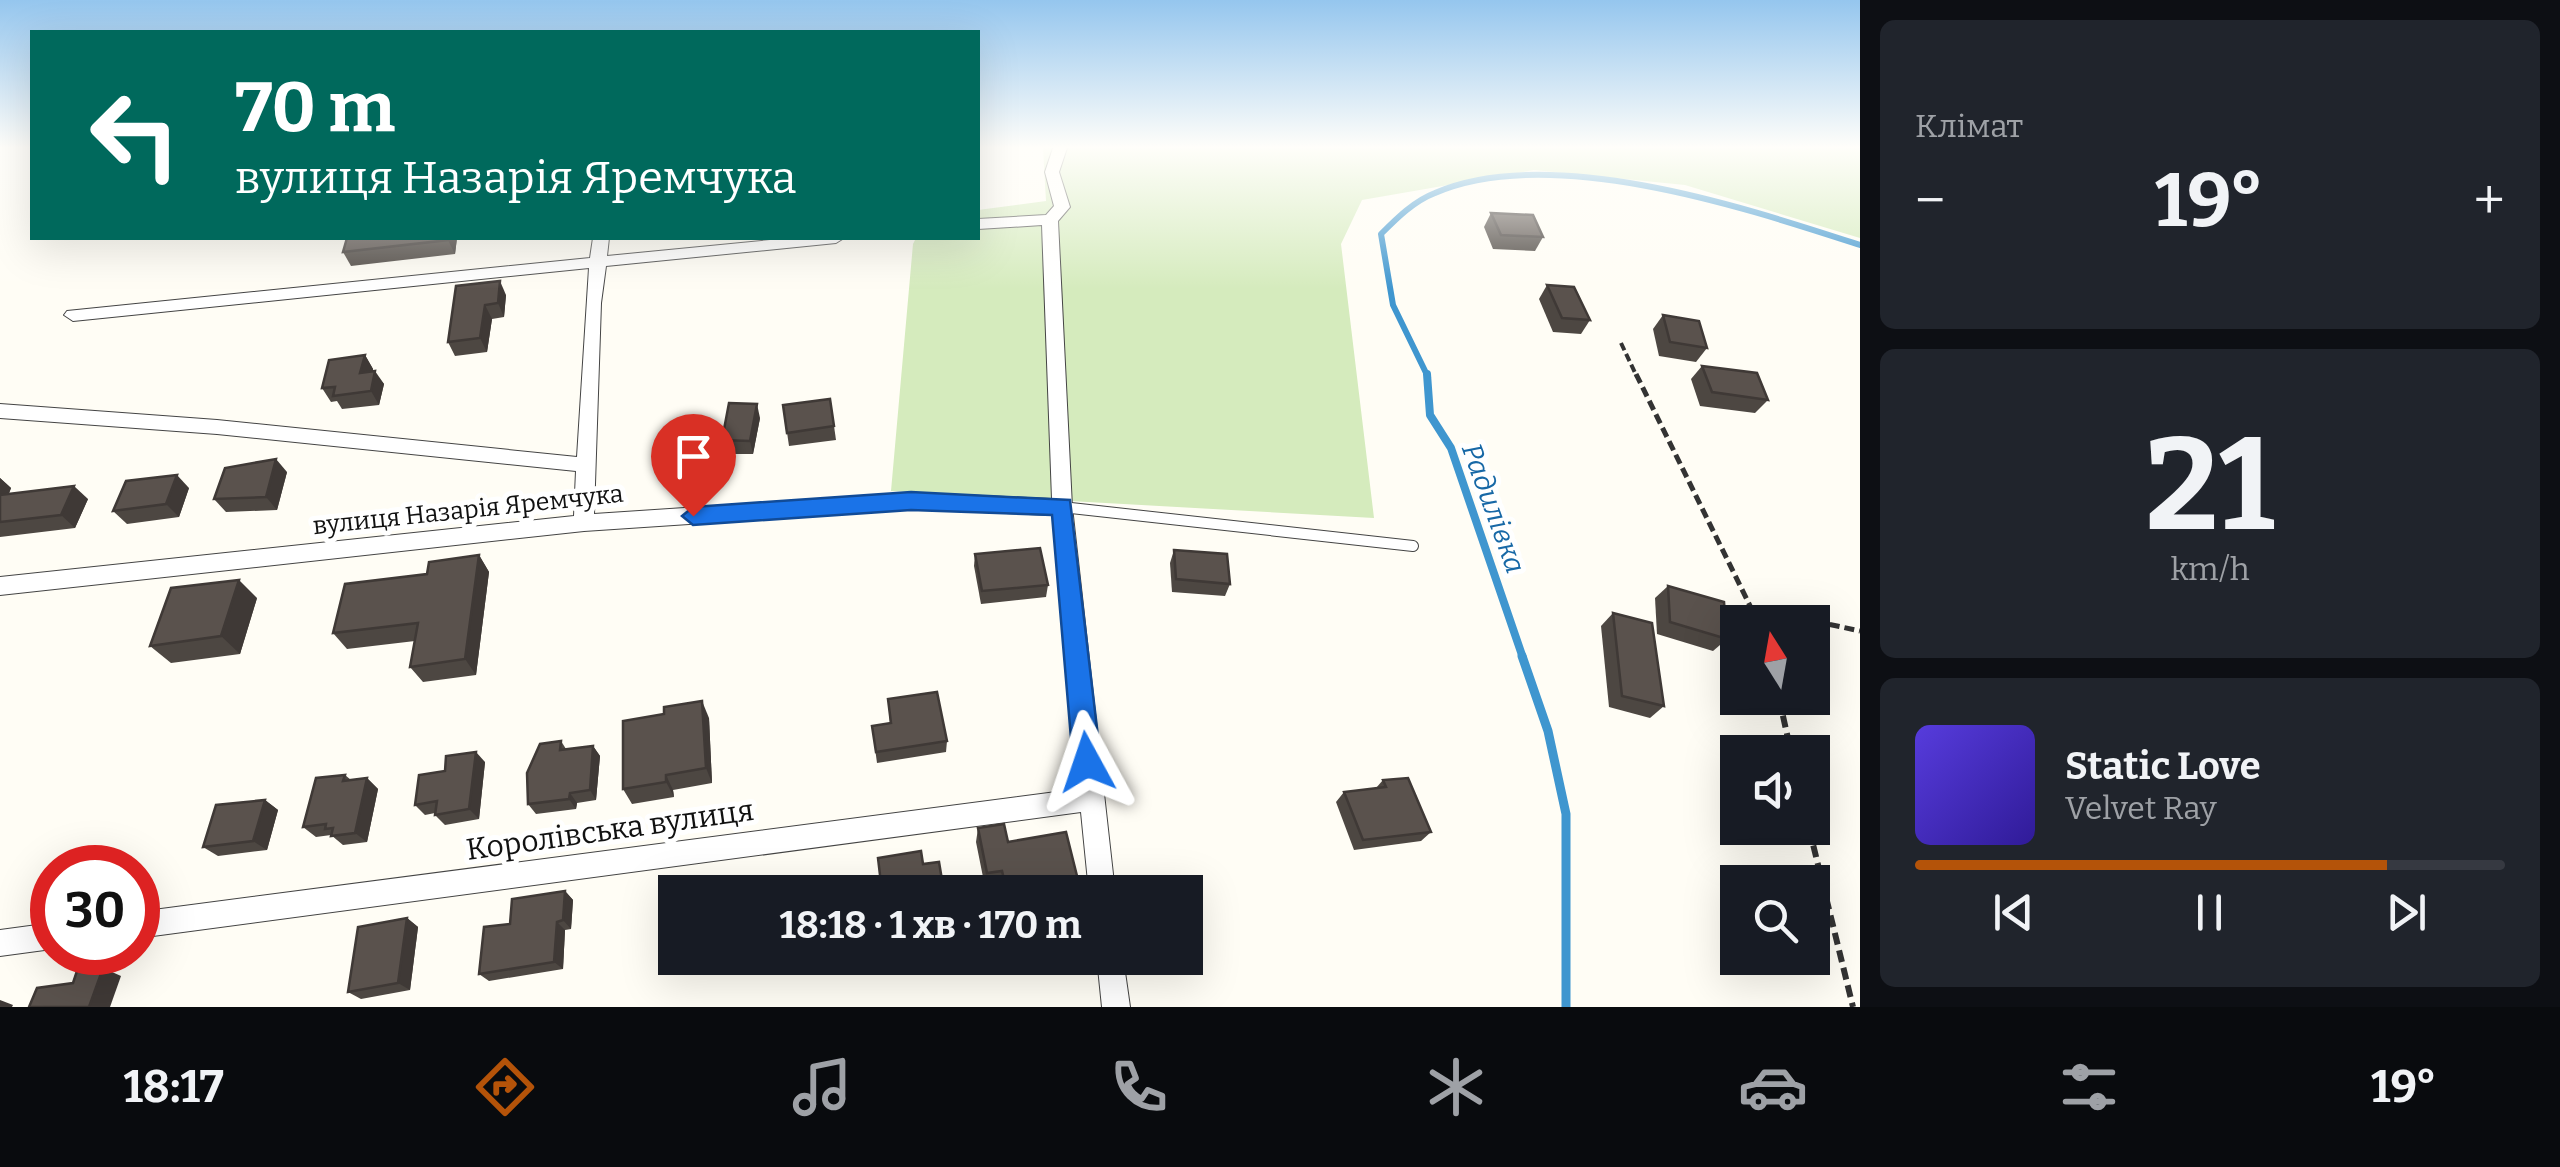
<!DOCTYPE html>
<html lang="uk">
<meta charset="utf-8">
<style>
:root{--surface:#171b24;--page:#20242c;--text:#f1f3f6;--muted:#9ea1a6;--line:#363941;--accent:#b45309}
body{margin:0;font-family:Bitter,serif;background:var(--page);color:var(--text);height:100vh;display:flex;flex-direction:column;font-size:38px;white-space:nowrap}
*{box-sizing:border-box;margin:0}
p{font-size:32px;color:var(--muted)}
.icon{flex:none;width:55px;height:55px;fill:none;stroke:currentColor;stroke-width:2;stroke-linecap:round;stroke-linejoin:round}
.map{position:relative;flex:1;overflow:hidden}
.side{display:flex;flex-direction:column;gap:20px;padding:20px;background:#0d0f14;width:700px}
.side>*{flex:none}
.hud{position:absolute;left:30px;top:30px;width:950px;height:210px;border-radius:0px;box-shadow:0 10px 40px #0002;background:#00695c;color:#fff;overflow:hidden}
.needle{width:65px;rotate:349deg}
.fabs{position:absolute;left:1720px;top:605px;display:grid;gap:20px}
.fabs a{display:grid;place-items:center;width:110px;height:110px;border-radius:0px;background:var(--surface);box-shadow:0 10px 40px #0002;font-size:50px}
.speed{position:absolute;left:30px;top:845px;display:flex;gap:20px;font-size:50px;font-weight:700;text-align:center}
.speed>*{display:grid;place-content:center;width:130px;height:130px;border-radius:50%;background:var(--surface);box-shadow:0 10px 40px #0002;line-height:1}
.speed .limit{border:15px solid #d22;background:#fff;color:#111}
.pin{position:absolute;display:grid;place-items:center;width:85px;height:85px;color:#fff;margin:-102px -42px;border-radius:50% 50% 50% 0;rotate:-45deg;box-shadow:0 0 10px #0007}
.pin .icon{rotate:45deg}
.me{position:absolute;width:110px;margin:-55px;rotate:355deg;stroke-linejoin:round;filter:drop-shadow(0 0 8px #0008)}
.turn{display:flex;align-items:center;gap:35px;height:210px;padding:0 40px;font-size:45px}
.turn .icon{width:130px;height:130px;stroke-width:2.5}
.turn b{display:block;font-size:70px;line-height:85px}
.big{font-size:75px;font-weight:700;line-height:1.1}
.side .card{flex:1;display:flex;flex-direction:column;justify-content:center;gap:15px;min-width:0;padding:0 35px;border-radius:15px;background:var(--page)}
.side .dial{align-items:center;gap:0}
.dial b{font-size:130px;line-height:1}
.song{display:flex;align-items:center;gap:30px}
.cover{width:120px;height:120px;border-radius:15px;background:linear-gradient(135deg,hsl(250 70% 55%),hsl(250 70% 35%))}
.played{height:10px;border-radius:5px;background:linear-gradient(90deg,var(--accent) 80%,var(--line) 80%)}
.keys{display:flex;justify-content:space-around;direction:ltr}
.heat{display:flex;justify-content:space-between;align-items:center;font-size:55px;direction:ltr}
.trip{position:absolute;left:658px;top:875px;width:545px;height:100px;border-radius:0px;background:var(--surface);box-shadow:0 10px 40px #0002;font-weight:700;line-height:100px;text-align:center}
.menu{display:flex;height:160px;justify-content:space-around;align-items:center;background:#090b0e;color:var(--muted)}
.menu .icon{width:70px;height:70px}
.menu .current{color:var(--accent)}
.menu b{font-size:45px;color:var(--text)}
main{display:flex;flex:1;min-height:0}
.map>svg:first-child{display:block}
</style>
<main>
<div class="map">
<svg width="1860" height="1007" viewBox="0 0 1860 1007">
<rect width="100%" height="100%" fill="#fffdf5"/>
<path fill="#d5ebbd" d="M1043,148H1860V238L1685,185L1534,170L1362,200L1341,244L1374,518L891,491L913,244L916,238H978V210L1046,201Z"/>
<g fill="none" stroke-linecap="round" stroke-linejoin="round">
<path stroke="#3f96cf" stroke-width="6" d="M1428,377L1393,305L1381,234C1397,218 1414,201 1435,193C1551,143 1746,208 1860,245"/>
<path stroke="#3f96cf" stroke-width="8" d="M1427,374L1430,415L1451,448L1523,658"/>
<path stroke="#3f96cf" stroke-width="9" d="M1522,656L1548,731L1566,814V1007"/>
<defs>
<path id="lane" d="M1062,507L1413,546"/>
<g id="street">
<path d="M1053,148H1067L1059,172L1070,207L1058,221L1072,507L1115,892H1089L1081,812L138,938V912L1079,789L1053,515L911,509L584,531L0,595V577L574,516L576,471L217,434L0,418V404L217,420L577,457L589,268L73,321L64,315L67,311L590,258L593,238H609L607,256L791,238H844L836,243L606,266L601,303L594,514L911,493L1052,499L1042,225L978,229V219L1046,215L1054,206L1045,172Z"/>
<path d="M52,923V949L0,956V930Z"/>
<path d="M1097,958H1123L1130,1007H1102Z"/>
</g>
</defs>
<use href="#lane" stroke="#444" stroke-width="12"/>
<use href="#street" stroke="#444" stroke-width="2"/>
<path stroke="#333" stroke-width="4" stroke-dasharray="8 4" stroke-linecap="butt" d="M1621,343L1637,377"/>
<g stroke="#333" stroke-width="5" stroke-dasharray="10 5" stroke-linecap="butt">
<path d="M1636,374L1758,622"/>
<path d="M1786,622L1800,618L1860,631"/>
</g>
<g stroke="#333" stroke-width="6" stroke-dasharray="12 6" stroke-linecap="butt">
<path d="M1779,698L1791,752"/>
<path d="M1809,828L1853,1007"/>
</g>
<use href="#lane" stroke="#fff" stroke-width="10"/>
<use href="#street" fill="#fff" fill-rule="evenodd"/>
</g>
<g fill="#4d4742">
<path d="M1491,213L1543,237L1535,251L1493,249L1484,227Z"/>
<path d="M347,238H457L455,254L351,266L343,252Z"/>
<path d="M1547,285L1590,320L1581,334L1553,332L1539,299Z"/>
<path d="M456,286L506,295L504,317L492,319L487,352L455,356L448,342Z"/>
<path d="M1663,315L1707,348L1696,362L1659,356L1653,329Z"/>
<path d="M365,355L373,369V371L384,384L379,405L342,409L337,401L331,402L322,388Z"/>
<path d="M1702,366L1768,400L1755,413L1700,406L1691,379Z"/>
<path d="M783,405L834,426L836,440L789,446Z"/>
<path d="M760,418L753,454H725L722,440Z"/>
<path d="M287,472L277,510L226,512L214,499Z"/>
<path d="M0,478L11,488L9,494L88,499L75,528L0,537Z"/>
<path d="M189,488L179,517L127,524L113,511Z"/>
<path d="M1174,550L1230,584L1225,596L1172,592L1170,563Z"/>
<path d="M975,554L1048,585L1046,597L981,604L974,566Z"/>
<path d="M479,555L489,572L476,675L423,682L410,667L415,641L347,649L333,633L427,574Z"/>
<path d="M1668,586L1727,639L1713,651L1657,634L1655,598Z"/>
<path d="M257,598L240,654L171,663L150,646Z"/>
<path d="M1613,613L1664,706L1650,718L1609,707L1601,626Z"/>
<path d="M888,699L947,741L946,752L877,763L872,726L890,724Z"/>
<path d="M709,718L712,783L673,790L674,797L632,804L623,789Z"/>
<path d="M561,741L566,749L593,746L600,756L596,800L577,803L576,809L536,814L528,804Z"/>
<path d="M485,762L479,819L445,825L435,815V813L425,815L415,805L445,771Z"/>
<path d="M345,775L351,780L367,778L378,789L367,842L343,845L331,835L316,837L303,827Z"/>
<path d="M1383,780L1431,832L1421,841L1354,850L1336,802L1344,792L1376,788Z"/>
<path d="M265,800L278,810L267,850L218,856L203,847Z"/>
<path d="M978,828L1008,842L1081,892H1002L1000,884L985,887L976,842Z"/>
<path d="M565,891L573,900L571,929L565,930L563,969L489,981L479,974L510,924Z"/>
<path d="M407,918L418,927L410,990L361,999L348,992Z"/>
</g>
<g fill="#3f3936">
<path d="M449,238H457L455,254L448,240Z"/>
<path d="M500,281L506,295L504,317L498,303Z"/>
<path d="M485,305L492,319L487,352L480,338Z"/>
<path d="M365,355L373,369L369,386L360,373Z"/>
<path d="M375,371L384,384L379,405L371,391Z"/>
<path d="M757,404L760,418L753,454L750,441Z"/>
<path d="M276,459L287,472L277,510L266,497Z"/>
<path d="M177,475L189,488L179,517L166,504Z"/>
<path d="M0,478L11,488L1,510L0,509Z"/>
<path d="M74,486L88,499L75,528L61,515Z"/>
<path d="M479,555L489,572L476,675L465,659Z"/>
<path d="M239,580L257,598L240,654L221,636Z"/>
<path d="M702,701L709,718L712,783L706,768Z"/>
<path d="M593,746L600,756L596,800L590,790Z"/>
<path d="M476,752L485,762L479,819L469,809Z"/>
<path d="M666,775L673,790L674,797L666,782Z"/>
<path d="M367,778L378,789L367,842L355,833Z"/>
<path d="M570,793L577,803L576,809L569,799Z"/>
<path d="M265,800L278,810L267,850L253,841Z"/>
<path d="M565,891L573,900L571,929L563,920Z"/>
<path d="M407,918L418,927L410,990L398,983Z"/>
<path d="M557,922L565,930L563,969L554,962Z"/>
<path d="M103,968L121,976L110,1007H89Z"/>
<path d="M0,1000L13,1005L12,1007H0Z"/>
</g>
<g fill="#5a524d" stroke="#3f3936" stroke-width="2.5">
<path d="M1491,213L1533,215L1543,237L1501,235Z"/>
<path d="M347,238H449L448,240L343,252Z"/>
<path d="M500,281L498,303L485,305L480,338L448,342L456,286Z"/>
<path d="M1547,285L1574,287L1590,320L1562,318Z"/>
<path d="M1663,315L1699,321L1707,348L1670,342Z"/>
<path d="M365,355L360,373L375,371L371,391L333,396L335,387L322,388L329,360Z"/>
<path d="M1702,366L1757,373L1768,400L1712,392Z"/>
<path d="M830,399L834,426L787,433L783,405Z"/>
<path d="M729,403L757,404L750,441L722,440Z"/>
<path d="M276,459L266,497L214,499L225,468Z"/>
<path d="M177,475L166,504L113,511L126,481Z"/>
<path d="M74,486L61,515L0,522V495Z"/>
<path d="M1040,548L1048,585L982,591L975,554Z"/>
<path d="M1174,550L1227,554L1230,584L1176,579Z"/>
<path d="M479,555L465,659L410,667L418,623L333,633L345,584L427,574L429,562Z"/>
<path d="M239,580L221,636L150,646L171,588Z"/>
<path d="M1668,586L1724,602L1727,639L1670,622Z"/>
<path d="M1613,613L1652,623L1664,706L1622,696Z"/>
<path d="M937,692L947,741L876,752L872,726L891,723L888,699Z"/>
<path d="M702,701L706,768L666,775V782L623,789V721L664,714V707Z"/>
<path d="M561,741L560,750L593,746L590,790L570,793L569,799L528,804L527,773L540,744Z"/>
<path d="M476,752L469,809L435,815L437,801L415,805L419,775L445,771L446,756Z"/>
<path d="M345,775L343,781L367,778L355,833L331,836L333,828L325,829L326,824L303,827L316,778Z"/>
<path d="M1408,778L1431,832L1363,840L1344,792L1386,787L1383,780Z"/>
<path d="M265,800L253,841L203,847L216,805Z"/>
<path d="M1004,824L1008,842L1066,832L1081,892H1007L1002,871L987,873L978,828Z"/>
<path d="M921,851L923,864L939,862L944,892H882L878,858Z"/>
<path d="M565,891L563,920L557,922L554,962L479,974L484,927L510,924L512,899Z"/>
<path d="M407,918L398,983L348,992L358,927Z"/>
<path d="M103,968L89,1007H29L37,988L73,983L77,971Z"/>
</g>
<linearGradient id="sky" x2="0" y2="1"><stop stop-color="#95c6ee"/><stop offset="0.51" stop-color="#fffefa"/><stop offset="1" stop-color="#fffefa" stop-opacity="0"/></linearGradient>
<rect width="1860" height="289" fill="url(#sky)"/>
<path fill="#1a73e8" stroke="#114b97" stroke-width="2.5" d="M911,492L1070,500L1101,762L1097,771L1087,775L1077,771L1073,762L1052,515L911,510L693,525L682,516L693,507Z"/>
<g text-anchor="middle" stroke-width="10" stroke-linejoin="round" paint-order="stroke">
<g font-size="25" fill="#111" stroke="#fff">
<text transform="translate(468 509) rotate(-6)" y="9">вулиця Назарія Яремчука</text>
</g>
<g font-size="28" font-style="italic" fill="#1768a6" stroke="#fff">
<text transform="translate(1494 508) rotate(70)" y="10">Радилівка</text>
</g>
<g font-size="30" fill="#111" stroke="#fff">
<text transform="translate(610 830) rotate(-8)" y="10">Королівська вулиця</text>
</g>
</g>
</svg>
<div class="fabs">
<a><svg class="needle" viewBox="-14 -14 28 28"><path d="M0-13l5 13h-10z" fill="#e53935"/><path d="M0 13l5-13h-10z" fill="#9ea1a6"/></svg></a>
<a><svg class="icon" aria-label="sound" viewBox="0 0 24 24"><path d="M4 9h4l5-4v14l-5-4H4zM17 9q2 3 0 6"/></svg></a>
<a><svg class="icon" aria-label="search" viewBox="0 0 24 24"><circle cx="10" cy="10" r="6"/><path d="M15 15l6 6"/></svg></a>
</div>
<div class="speed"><div class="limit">30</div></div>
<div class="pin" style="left:693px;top:516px;background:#d93025"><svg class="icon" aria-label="arrive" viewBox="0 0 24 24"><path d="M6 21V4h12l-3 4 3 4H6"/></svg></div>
<svg class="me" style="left:1087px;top:762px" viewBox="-20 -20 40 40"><path d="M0-17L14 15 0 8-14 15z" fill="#1a73e8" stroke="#fff" stroke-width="4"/></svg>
<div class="trip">18:18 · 1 хв · 170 m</div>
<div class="hud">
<div class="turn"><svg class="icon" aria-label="left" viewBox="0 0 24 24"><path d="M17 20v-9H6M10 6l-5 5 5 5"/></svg><div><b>70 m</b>вулиця Назарія Яремчука</div></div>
</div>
</div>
<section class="side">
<div class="card"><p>Клімат</p>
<div class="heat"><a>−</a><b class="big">19°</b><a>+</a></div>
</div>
<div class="card dial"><b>21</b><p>km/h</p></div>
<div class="card">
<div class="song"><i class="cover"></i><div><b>Static Love</b><p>Velvet Ray</p></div></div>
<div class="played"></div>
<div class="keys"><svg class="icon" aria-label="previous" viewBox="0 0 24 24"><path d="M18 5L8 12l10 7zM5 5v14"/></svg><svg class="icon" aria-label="pause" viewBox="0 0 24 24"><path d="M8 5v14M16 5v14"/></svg><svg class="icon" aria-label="next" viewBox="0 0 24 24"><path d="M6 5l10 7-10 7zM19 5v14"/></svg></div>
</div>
</section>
</main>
<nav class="menu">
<b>18:17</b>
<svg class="icon current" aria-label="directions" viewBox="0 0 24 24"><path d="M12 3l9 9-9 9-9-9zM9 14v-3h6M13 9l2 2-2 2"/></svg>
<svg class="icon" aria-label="music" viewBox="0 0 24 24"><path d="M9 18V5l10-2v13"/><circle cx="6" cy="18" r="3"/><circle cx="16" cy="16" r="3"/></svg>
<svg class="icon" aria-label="phone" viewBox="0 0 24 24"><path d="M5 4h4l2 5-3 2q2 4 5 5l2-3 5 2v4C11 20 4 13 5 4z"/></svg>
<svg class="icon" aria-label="climate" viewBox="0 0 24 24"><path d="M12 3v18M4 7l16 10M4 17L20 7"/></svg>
<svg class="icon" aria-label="car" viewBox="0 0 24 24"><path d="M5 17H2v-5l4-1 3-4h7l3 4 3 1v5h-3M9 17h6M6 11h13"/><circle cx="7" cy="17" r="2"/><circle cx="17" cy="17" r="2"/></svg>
<svg class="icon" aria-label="filters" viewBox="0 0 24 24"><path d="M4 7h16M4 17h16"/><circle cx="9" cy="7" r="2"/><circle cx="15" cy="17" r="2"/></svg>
<b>19°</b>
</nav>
